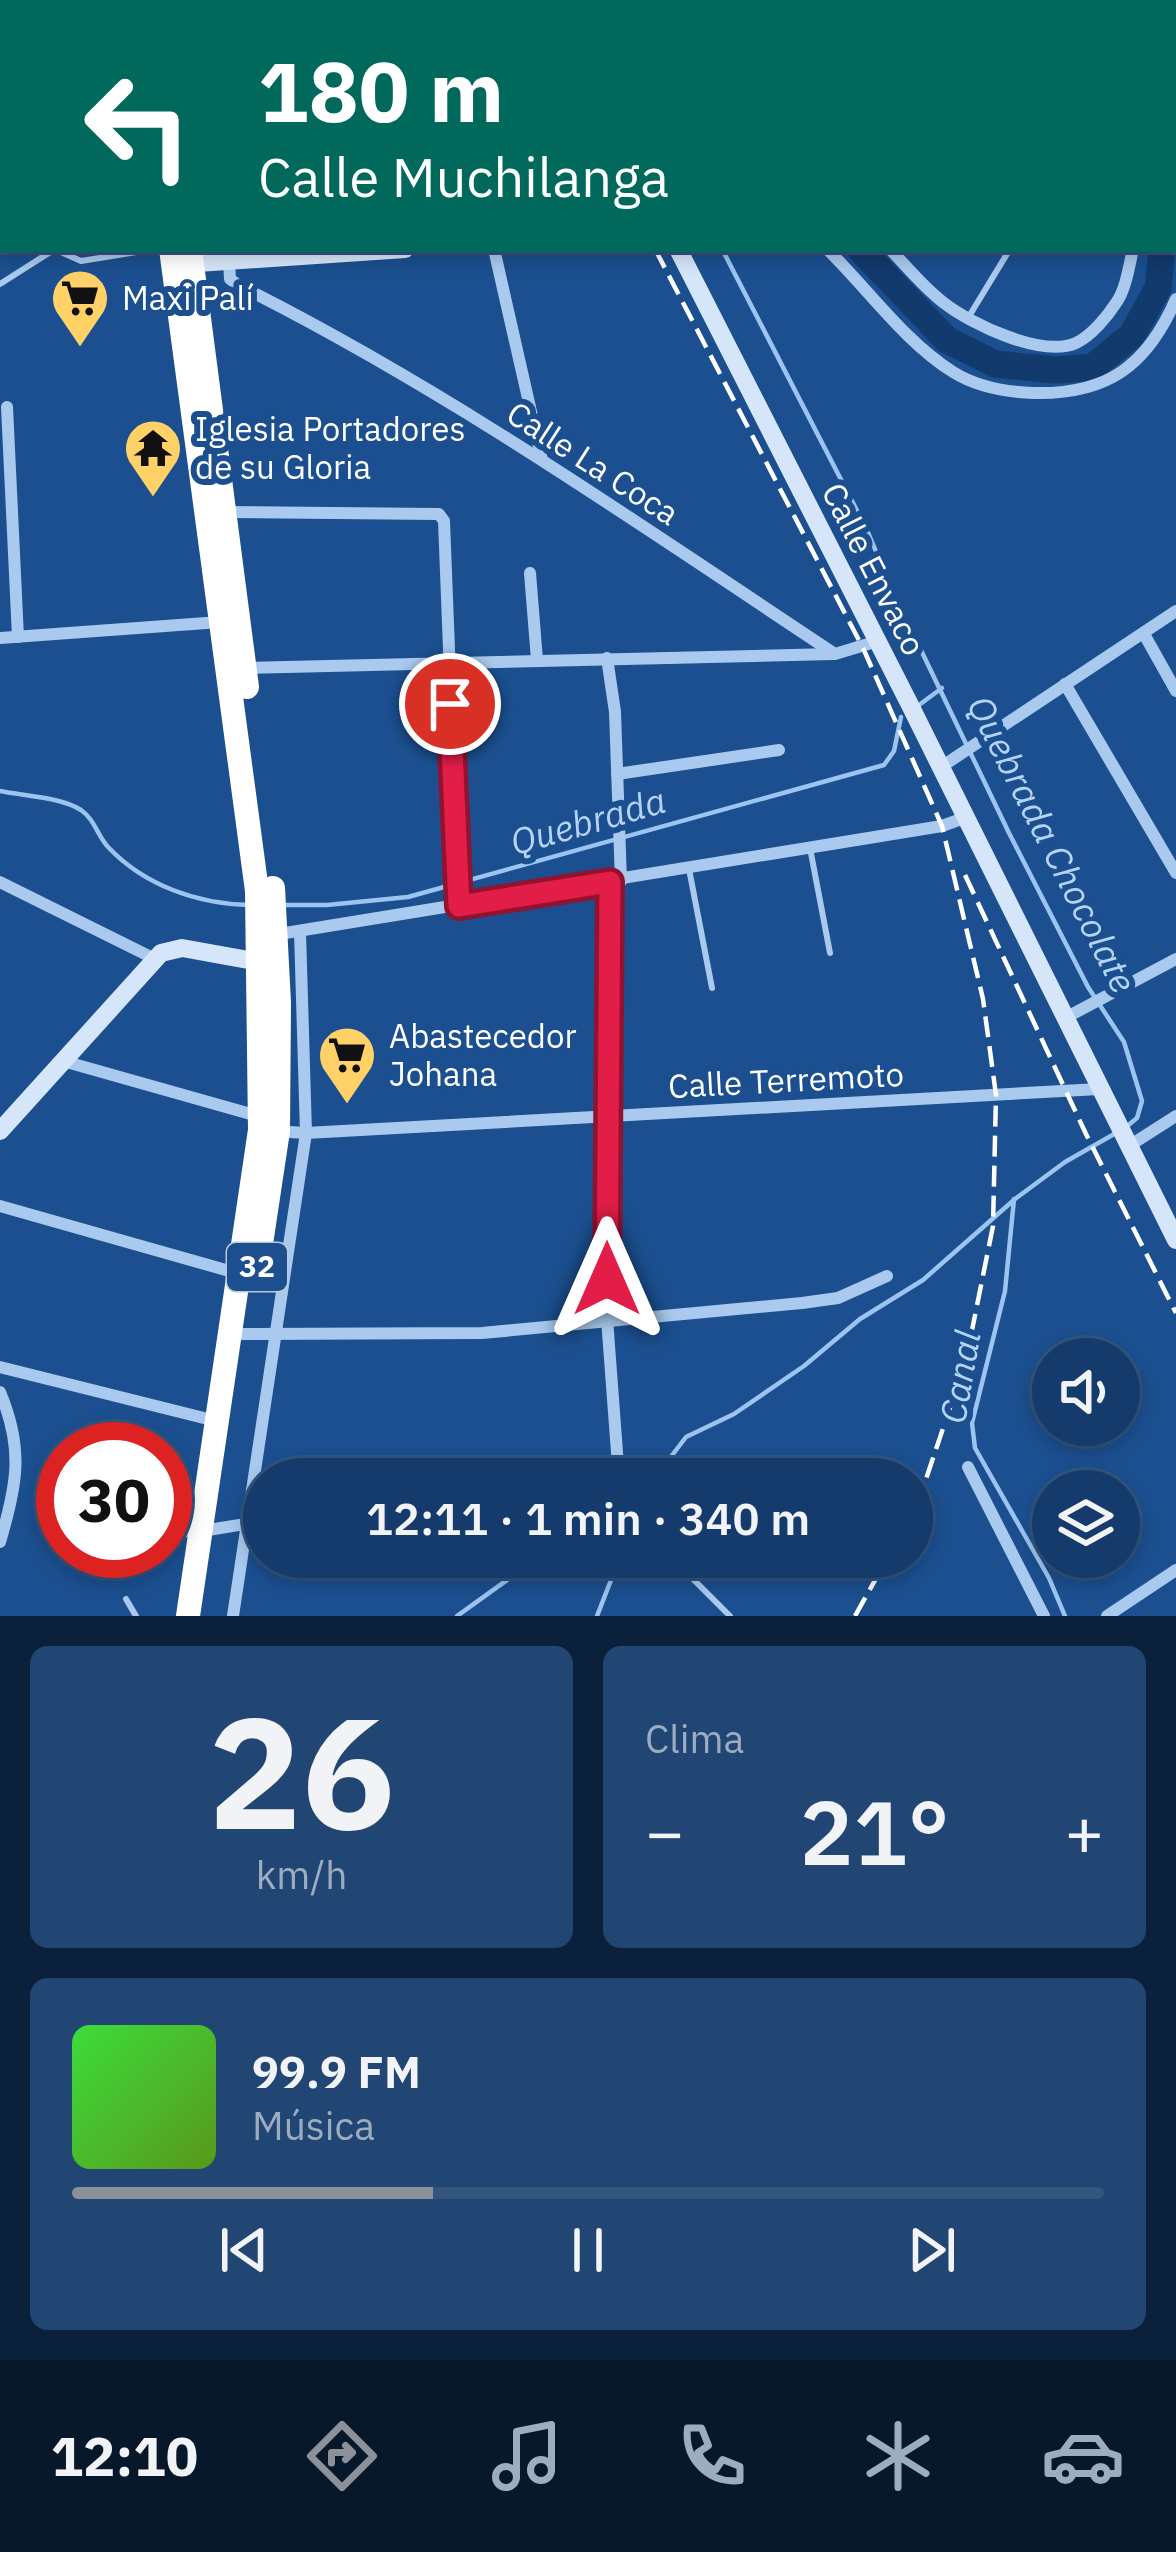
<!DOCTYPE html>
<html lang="es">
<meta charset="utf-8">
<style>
:root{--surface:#143b6b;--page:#214673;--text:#f1f3f6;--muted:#9dadc1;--line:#33557e;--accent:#8c9099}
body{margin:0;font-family:"IBM Plex Sans",sans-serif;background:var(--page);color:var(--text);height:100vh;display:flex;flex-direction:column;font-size:45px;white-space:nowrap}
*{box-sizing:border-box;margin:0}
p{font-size:39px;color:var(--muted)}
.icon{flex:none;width:66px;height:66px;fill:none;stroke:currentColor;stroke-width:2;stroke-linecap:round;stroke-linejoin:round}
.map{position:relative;height:1616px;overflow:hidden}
.sheet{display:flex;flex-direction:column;gap:30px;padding:30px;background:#0b203b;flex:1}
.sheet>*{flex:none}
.hud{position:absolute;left:0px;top:0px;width:1176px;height:252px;box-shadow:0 6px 18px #0003,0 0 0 3px var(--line);background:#00695c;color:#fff;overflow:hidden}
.fabs{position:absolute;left:1032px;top:1338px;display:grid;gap:24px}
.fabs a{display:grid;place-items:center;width:108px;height:108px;border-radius:50%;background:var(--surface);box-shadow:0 6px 18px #0003,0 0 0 3px var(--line);font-size:60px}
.speed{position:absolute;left:36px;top:1422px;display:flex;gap:24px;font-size:60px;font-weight:700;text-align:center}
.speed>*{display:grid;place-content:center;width:156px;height:156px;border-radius:50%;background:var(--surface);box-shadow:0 6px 18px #0003,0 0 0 3px var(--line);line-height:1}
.speed .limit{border:18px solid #d22;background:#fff;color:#111}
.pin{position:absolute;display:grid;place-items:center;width:102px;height:102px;color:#fff;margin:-51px;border:6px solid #fff;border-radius:50%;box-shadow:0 3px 12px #0007}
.me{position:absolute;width:132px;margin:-66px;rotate:0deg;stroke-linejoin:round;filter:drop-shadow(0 0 9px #0008)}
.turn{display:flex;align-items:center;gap:42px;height:252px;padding:0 60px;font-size:54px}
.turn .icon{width:156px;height:156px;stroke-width:2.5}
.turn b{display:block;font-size:84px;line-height:102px}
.big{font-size:90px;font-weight:600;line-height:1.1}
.sheet .widget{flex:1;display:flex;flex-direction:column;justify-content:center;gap:18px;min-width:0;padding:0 42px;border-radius:18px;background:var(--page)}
.sheet .dial{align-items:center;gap:0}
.dial b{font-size:156px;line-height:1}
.song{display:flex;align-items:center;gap:36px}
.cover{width:144px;height:144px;border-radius:18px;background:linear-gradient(135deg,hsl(120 70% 55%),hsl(90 70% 35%))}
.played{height:12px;border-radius:6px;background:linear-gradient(90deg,var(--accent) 35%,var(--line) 35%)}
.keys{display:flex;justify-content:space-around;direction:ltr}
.heat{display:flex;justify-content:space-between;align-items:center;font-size:66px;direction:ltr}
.sheet .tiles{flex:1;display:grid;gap:30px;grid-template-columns:1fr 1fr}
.widget:last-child{grid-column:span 2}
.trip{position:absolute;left:243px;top:1458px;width:690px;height:120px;border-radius:60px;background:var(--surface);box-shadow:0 6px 18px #0003,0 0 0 3px var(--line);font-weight:600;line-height:120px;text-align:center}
.tab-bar{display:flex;height:192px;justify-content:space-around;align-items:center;background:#08182b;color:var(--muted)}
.tab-bar .icon{width:84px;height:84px}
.tab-bar .active{color:var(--accent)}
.tab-bar b{font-size:54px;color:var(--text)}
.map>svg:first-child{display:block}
</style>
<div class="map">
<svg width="1176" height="1616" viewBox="0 0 1176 1616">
<rect width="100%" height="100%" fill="#1b4f8f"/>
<path fill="#2461a8" d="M178,0H528L530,3H178Z"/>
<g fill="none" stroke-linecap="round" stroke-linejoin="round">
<g stroke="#9cc4f0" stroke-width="4.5">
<path d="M722,249L867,530L893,592L1009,833L1088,987L1124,1042L1142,1101L1137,1118L1126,1127"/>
<path d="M919,705L942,688"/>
<path d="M0,791C24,796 61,797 81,810C95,820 97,835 108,847C145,886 198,904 250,905"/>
<path d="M285,905H327L408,897L884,765L894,751L901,717"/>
<path d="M1014,1199L1005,1291L972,1423L975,1448L1049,1578L1065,1616"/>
<path d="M638,1479L659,1466"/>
<path d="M654,1479L686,1437L734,1414L804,1366L860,1319L923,1280L1015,1199L1065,1162L1116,1133"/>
<path d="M457,1616L539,1557"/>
<path d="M597,1616L620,1557"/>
</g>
<g stroke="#123a6d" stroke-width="27">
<path d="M818,3L819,0"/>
<path d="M1173,121L1176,114"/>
<path d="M860,249L947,340L995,364L1056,370L1093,367L1132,335L1158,288L1162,249"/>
</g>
<g stroke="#a9c9ee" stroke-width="6">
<path d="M1037,3L1038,0"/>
<path d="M54,249L81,261L155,249"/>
<path d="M0,284L55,249"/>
<path d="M968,318L1010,249"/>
<path d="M810,848L830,953"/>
<path d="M689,869L712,988"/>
<path d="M165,1539L191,1533"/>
<path d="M671,1557L730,1616"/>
<path d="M122,1565L129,1551"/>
<path d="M126,1599L136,1616"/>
</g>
<g stroke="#a9c9ee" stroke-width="12">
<path d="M714,0L748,3"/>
<path d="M852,0V3"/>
<path d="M580,3L588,0"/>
<path d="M779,3L783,0"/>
<path d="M1173,63L1176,60"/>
<path d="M1173,244L1176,245"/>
<path d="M494,249L542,460"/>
<path d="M827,249C868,289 904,341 953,372C977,387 1006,392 1033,393C1107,395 1147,366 1176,299"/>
<path d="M890,249C907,267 924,288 944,303C971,324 1042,358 1076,343C1091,336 1107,317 1116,303C1126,289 1129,266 1133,249"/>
<path d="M229,260L230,279L238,285C448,390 640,525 835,654L878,641"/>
<path d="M7,407L18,637"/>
<path d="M220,512L439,514L444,521L459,906"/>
<path d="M530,573L537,660"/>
<path d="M1144,634L1176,691"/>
<path d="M0,638L220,622"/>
<path d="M607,658L615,712L621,881"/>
<path d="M242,668L833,654"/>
<path d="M1065,684L1176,873"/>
<path d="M941,767L1176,611"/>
<path d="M617,774L779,750"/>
<path d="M0,882L153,958"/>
<path d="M610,882L607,1319L619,1479"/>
<path d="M273,935L942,826L964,818"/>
<path d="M1065,1018L1176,959"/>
<path d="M63,1061L258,1116"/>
<path d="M273,1131L306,1133L1099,1089"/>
<path d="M1129,1146L1176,1116"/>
<path d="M0,1206L240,1274"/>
<path d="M231,1334L482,1333L802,1303L838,1298L887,1276"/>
<path d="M0,1367L216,1421"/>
<path d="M0,1392C24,1449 17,1485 0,1542"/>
<path d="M968,1467L1044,1616"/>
<path d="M585,1479L618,1475"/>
<path d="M202,1531L264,1521"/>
<path d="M233,1616L306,1133L300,932"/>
<path d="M1107,1616L1176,1570"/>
</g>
<g stroke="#d6e6fa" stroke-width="18">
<path d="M550,0L551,3"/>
<path d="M1076,3L1083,0"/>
<path d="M0,234L3,232"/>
<path d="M678,249L909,703L1176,1240"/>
<path d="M183,264L405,249"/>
<path d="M0,1131L161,953L182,948L260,962"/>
</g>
<g stroke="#fff" stroke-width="24">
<path d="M142,0L143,3"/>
<path d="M160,0V3"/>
<path d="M171,249L257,891L260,1130L188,1616"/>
<path d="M190,249L247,687"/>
<path d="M256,1277L278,1131L279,1003L273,888"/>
</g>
<g stroke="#fff" stroke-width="4.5" stroke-dasharray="21 9" stroke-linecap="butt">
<path d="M537,0L539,3"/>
<path d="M655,249L863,648L942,826L983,999L996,1095L993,1226L966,1360L926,1479L912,1508"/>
<path d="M965,875L1086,1134L1176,1313"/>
<path d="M855,1616L888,1557"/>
</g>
</g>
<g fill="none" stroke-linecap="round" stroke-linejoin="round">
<defs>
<path id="route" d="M450,704L459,906L610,882L607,1279"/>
</defs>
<use href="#route" stroke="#92132f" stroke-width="30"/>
<use href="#route" stroke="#e11d48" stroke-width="21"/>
</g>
<defs>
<symbol id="supermarket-pin" viewBox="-11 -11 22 30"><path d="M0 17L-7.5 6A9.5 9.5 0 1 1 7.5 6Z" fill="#ffd166" stroke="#1b4f8f"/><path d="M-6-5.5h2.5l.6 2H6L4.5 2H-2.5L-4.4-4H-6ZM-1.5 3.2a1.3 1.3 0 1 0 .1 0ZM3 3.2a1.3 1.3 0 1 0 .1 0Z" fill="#111"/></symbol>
<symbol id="temple-pin" viewBox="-11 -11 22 30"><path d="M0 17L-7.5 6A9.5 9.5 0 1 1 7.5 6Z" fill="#ffd166" stroke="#1b4f8f"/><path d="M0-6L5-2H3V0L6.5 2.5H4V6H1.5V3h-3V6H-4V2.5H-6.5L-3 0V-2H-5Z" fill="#111"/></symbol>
</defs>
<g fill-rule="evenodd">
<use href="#supermarket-pin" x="47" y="265" width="66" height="90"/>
<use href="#temple-pin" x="120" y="415" width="66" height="90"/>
<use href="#supermarket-pin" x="314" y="1022" width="66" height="90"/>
</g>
<g text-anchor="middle" stroke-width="12" stroke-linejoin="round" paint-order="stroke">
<rect fill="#1b4f8f" stroke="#bbcadd" stroke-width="3" x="227" y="1243" width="60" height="48" rx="9"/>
<g font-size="30" font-weight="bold" fill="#fff">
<text x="257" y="1277">32</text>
</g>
<g font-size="33" fill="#fff" stroke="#1b4f8f" text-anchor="start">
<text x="122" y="310">Maxi Palí</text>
<text x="195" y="441">Iglesia Portadores<tspan x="195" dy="38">de su Gloria</tspan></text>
<text x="389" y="1048">Abastecedor<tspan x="389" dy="38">Johana</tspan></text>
</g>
<g font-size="33" fill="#fff" stroke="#1b4f8f">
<text transform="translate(593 463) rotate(33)" y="12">Calle La Coca</text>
<text transform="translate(874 569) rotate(63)" y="12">Calle Envaco</text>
<text transform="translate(786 1080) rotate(-3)" y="12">Calle Terremoto</text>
</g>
<g font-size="36" font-style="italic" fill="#b5d3f5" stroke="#1b4f8f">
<text transform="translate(588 821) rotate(-16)" y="13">Quebrada</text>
<text transform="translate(1052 844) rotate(63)" y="13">Quebrada Chocolate</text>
<text transform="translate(960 1377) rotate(-80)" y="13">Canal</text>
</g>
</g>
</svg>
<div class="fabs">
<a><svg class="icon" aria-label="sound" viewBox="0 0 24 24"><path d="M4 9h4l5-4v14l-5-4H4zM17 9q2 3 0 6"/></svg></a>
<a><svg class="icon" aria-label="layers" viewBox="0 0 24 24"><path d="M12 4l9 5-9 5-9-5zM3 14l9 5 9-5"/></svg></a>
</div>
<div class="speed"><div class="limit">30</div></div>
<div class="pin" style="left:450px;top:704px;background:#d93025"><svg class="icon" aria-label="arrive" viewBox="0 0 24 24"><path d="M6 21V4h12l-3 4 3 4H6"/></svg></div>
<svg class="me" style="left:607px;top:1279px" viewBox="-20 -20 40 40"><path d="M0-17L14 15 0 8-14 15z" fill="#e11d48" stroke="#fff" stroke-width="4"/></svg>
<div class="trip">12:11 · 1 min · 340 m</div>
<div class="hud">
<div class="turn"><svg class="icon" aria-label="left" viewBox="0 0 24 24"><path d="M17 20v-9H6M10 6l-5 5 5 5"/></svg><div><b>180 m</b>Calle Muchilanga</div></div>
</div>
</div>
<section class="sheet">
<div class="tiles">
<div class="widget dial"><b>26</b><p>km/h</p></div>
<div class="widget"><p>Clima</p>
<div class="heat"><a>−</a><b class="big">21°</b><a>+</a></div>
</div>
<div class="widget">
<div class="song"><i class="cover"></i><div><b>99.9 FM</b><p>Música</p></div></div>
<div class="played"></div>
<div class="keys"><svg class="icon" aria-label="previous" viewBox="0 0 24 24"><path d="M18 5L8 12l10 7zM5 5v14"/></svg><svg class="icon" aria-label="pause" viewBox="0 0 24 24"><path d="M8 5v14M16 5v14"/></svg><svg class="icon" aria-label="next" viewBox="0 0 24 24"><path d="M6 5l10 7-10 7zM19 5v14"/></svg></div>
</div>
</div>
</section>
<nav class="tab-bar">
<b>12:10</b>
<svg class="icon active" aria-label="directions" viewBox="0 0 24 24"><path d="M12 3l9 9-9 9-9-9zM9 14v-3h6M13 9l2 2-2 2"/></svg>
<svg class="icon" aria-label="music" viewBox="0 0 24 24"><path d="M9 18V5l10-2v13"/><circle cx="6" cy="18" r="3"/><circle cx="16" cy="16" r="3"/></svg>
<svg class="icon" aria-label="phone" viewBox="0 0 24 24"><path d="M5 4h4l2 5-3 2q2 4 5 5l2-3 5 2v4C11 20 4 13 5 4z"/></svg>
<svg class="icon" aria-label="climate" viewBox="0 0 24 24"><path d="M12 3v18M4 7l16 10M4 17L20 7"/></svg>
<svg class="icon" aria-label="car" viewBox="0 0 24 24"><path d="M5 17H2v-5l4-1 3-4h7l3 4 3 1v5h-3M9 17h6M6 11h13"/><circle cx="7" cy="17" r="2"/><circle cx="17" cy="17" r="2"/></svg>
</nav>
